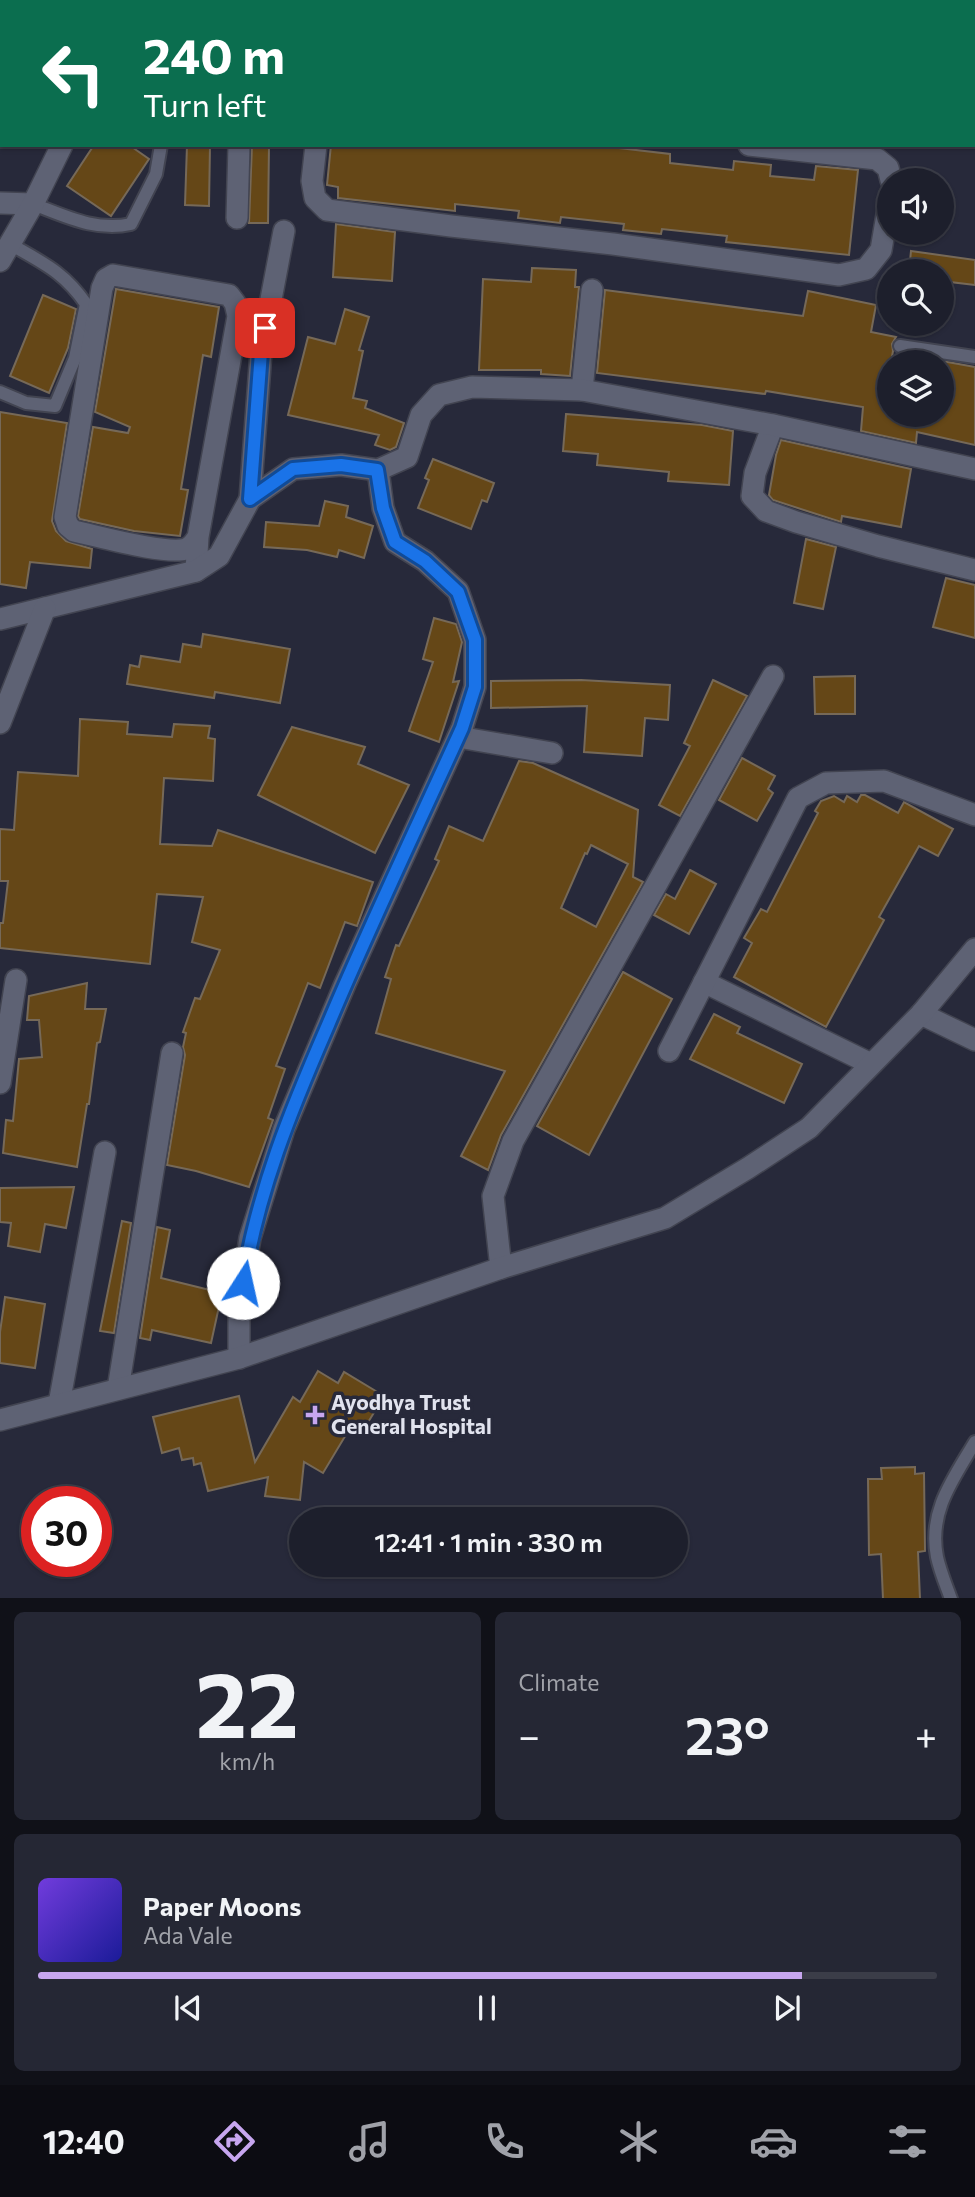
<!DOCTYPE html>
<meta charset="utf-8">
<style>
:root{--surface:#1d1f2c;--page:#252734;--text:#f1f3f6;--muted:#a0a2a9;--line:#3b3d48;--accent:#c7a6ef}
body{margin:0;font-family:Commissioner,sans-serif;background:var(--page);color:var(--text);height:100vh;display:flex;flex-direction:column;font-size:26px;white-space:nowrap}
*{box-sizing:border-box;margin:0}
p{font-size:23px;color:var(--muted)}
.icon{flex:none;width:38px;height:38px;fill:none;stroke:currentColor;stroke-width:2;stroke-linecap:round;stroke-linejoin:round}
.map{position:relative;height:1598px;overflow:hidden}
.drawer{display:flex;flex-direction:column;gap:14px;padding:14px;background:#101118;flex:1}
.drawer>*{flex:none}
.banner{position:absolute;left:0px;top:0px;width:976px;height:147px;box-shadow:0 2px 5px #0004,0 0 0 2px var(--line);background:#0b6e4f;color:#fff;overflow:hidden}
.controls{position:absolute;left:877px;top:168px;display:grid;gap:14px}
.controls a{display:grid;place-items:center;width:77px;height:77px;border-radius:50%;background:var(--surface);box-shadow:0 2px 5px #0004,0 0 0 2px var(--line);font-size:35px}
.speed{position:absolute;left:21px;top:1486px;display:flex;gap:14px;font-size:35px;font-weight:700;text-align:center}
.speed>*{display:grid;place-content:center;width:91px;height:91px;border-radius:50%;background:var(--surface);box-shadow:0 2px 5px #0004,0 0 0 2px var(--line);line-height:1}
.speed .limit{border:10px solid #d22;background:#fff;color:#111}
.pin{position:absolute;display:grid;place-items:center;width:60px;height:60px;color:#fff;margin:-30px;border-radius:14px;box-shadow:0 4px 10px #0006}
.me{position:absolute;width:77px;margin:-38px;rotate:10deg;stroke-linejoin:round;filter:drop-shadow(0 0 5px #0008)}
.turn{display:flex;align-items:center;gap:24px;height:147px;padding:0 28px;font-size:32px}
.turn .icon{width:91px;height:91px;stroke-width:2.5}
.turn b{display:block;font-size:49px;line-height:60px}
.big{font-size:52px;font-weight:600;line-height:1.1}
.drawer .tile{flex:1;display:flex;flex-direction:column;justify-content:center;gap:10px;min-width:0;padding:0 24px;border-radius:10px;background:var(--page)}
.drawer .dial{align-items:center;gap:0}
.dial b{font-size:91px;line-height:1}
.song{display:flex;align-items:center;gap:21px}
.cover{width:84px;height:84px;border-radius:10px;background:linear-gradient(135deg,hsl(260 70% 55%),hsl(240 70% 35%))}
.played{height:7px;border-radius:4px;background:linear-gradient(90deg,var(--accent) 85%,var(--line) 85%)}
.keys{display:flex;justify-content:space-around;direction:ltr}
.heat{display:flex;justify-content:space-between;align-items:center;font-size:38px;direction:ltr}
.drawer .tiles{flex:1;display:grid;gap:14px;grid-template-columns:1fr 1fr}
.tile:last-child{grid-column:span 2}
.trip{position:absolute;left:289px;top:1507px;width:399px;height:70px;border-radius:35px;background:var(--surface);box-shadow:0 2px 5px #0004,0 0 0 2px var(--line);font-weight:600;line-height:70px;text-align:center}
.tab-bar{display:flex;height:112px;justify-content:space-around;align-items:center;background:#0c0c12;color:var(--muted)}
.tab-bar .icon{width:49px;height:49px}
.tab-bar .active{color:var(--accent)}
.tab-bar b{font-size:32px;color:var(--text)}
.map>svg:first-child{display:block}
</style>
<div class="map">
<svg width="975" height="1599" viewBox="0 0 975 1599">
<rect width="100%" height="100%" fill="#27293a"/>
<g fill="#654717" stroke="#766958" stroke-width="2" fill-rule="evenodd">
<path d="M94,145H129L149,159L111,216L67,186Z"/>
<path d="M187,145H210L209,206L185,205Z"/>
<path d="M252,145H269L268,223H249Z"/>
<path d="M331,145H593L670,154V163L733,170L734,161L771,165L770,176L814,180L816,166L858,170L849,255L726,242L727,236L662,229L661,234L623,230L624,224L561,217L560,223L518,218L519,211L455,204V211L338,198V187L327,185Z"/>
<path d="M336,224L395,232L392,281L333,277Z"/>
<path d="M911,251L975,260V285L942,281V271H909Z"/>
<path d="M532,268L576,270L575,287H579L570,376L541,374V370H479L483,279L531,282Z"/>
<path d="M116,289L219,307L211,357L203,355L181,489L188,490L180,536L134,531L80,519L78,516L93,427L128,433L130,427L95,412Z"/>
<path d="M605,290L803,316L808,291L876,305L871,332L896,337L892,344L893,351L891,362H889V415H942V361L975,367V445L917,432L916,443L861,431L863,407L766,391L765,394L597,373Z"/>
<path d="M43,295L76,309L68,348L49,393L10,376Z"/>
<path d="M345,309L369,317L359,350L363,351L353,398L367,401L365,408L404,423L396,447L390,450L375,445L379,435L288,415L308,337L335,344Z"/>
<path d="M0,412L67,423L52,521L56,531L66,541L92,549L90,568L30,562L26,588L0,584Z"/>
<path d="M566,414L702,425L733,431L729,485L668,481L669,472L597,465L598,454L563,451Z"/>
<path d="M781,440L911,469L901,527L842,516L841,522L773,500L769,495L776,455Z"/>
<path d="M433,459L494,483L487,502L482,500L471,529L418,508L429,480L425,478Z"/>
<path d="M325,501L348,506L346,517L373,526L364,558L339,550L337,557L307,550L264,547L266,522L319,526Z"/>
<path d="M806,539L836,547L823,609L794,603Z"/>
<path d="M946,578L975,585V638L933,627Z"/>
<path d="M434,618L456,624L462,642L453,682L459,681L439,742L409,731L433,662L423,659Z"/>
<path d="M203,634L290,649L280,703L215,692L214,698L127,684L130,665L139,667L141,656L180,662L183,644L201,647Z"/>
<path d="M855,676V714H815L814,677Z"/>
<path d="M581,680L670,685L668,720L645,718L642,756L584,752L587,706L491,708V681Z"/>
<path d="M713,680L747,696L680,816L659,805L690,746L684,743Z"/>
<path d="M80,719L128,722L127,734L172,737L174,724L210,726L208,738L215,739L213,781L164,778L160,844L212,846L218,830L373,882L357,926L345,922L320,988L308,983L276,1066L285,1069L268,1118L273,1120L249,1187L196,1171L167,1165L185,1055L183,1047L186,1033L183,1032L195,998L200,999L220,950L192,942L203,897L157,894L150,964L0,948V923H3L8,881H0V829L14,830L18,772L78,776Z"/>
<path d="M292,727L365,747L358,764L409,785L375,853L258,795Z"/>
<path d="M742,758L775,776L768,789L773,793L757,821L719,800Z"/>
<path d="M519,761L533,763L638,810L633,877L643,882L501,1135L488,1170L461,1156L505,1071L376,1033L391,979L385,977L396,945L399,946L439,861L435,859L449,826L483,841ZM591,845L628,864L596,927L561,908L585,853L587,854Z"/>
<path d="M861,795H865L898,813L904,802L953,829L938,856L919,846L879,917L884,920L826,1027L734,977L752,943L744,938L761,909L767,912L818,813L815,811L821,801L834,796L844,802L847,796L857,802Z"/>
<path d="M690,870L716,884L689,934L654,915L666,894L675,899Z"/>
<path d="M623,972L672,999L589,1155L537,1126Z"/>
<path d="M87,983L85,1009H106L100,1042L97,1043L89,1104H87L77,1167L3,1153L6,1120L13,1121L19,1059L42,1057L39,1020H27L29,996Z"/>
<path d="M714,1014L740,1027L737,1033L802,1064L784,1103L690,1059Z"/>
<path d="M74,1187L66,1228L45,1224L40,1252L8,1246L11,1223L0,1222V1188Z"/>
<path d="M122,1221L131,1223L114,1333L100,1331Z"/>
<path d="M157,1227L170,1230L161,1278L222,1293L211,1343L152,1330L150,1340L140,1338Z"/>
<path d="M5,1297L45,1304L35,1368L0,1363V1332Z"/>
<path d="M318,1371L338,1383L344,1372L384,1396L364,1429L353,1423L323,1473L304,1462L300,1500L265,1496L268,1477L208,1491L201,1463L194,1465L193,1458L182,1460L179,1448L162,1453L153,1417L239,1396L255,1462L293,1397L300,1402Z"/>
<path d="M915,1467V1474L924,1473L925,1551L918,1552L920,1599H883L881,1554L869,1555L868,1479H882L881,1468Z"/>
</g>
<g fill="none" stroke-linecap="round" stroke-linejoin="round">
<defs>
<g id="lane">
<path d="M33,204C65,216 96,232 131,224L156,174L161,145"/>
<path d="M900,346L975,357"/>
<path d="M0,392L26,403L55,406L75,358L86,304C64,272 43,263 10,244"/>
<path d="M951,1599C946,1585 940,1571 937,1557C928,1512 953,1479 975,1442"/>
</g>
<g id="street">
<path d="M107,2V0"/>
<path d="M241,2V0"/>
<path d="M377,2V0"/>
<path d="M743,2V0"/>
<path d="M316,145L312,181L315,198L327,210L451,226L613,244L839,275L866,269L881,250L889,203"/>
<path d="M749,145L877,159L888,168L891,180"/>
<path d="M0,203L33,204"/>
<path d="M237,218L239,145"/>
<path d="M0,261L33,204L62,145"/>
<path d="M582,390L592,290"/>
<path d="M773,425L755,473L752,496L766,511L796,522L878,546L975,570"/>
<path d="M250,499L261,352L284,231"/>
<path d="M196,571L198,537L238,316L235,303L229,295L113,275L106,279L102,288L65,517L68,526L74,531C98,536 165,555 186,549C191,547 195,542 198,537"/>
<path d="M0,619L196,571L219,556L250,499L293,469L341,465L378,470L407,457L421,415L439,395L472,387L509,388L582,390L773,425L975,469"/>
<path d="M0,723L45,608"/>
<path d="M458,737L552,753"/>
<path d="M704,982L871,1064"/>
<path d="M921,1014L975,1040"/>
<path d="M669,1051L798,798L826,783L884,781L975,815"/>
<path d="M0,1083L16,980"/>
<path d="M501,1268L493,1196L513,1141L773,676"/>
<path d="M239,1358V1305L250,1238L284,1129L345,984L462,728L475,687V640L458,591L425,561L395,542L383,508L378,470"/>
<path d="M118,1389L172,1053"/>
<path d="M59,1404L105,1152"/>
<path d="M0,1420L239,1358L501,1268L665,1218L748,1168L809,1128L921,1014L975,949"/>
</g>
</defs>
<use href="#lane" stroke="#424451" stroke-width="16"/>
<use href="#street" stroke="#424451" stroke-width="24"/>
<use href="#lane" stroke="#5e6274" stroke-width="12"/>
<use href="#street" stroke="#5e6274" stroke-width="21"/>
</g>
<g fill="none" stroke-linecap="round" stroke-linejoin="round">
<defs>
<path id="route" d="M243,1283C258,1190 291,1110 328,1025C370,925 417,827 462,728L475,687V640L458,592L425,561L395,542L383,508L377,470L341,465L293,469L250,499L261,352L265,328"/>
</defs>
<use href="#route" stroke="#114b97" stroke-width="18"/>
<use href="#route" stroke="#1a73e8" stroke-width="12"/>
</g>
<path fill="#c7a6ef" stroke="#27293a" stroke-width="2.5" d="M311.5 1404.5h7v7h7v7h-7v7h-7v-7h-7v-7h7z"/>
<g text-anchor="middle" stroke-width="7" stroke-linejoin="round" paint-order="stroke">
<g font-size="21" font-weight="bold" fill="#e1e3ee" stroke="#27293a" text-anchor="start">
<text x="331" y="1410">Ayodhya Trust<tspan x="331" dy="24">General Hospital</tspan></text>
</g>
</g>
</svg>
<div class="controls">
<a><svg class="icon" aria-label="sound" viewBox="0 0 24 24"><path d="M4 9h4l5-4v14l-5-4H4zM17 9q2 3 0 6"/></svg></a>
<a><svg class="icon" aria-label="search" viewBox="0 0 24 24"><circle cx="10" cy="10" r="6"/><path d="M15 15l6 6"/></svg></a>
<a><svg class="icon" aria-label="layers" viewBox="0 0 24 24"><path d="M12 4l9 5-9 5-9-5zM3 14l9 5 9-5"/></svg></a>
</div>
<div class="speed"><div class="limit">30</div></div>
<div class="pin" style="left:265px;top:328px;background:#d93025"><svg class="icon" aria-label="arrive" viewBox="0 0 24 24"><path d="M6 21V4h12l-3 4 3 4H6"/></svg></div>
<svg class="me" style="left:243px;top:1283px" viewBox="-20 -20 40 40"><circle r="19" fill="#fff"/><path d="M0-13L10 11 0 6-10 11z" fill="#1a73e8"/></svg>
<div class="trip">12:41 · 1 min · 330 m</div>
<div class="banner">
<div class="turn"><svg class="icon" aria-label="left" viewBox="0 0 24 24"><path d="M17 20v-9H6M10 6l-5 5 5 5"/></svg><div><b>240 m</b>Turn left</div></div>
</div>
</div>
<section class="drawer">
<div class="tiles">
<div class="tile dial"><b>22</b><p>km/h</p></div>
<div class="tile"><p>Climate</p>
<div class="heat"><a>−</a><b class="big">23°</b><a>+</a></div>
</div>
<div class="tile">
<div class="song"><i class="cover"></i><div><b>Paper Moons</b><p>Ada Vale</p></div></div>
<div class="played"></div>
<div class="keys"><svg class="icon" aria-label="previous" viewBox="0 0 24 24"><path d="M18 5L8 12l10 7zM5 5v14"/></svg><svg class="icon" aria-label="pause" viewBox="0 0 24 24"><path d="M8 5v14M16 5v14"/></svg><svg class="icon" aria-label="next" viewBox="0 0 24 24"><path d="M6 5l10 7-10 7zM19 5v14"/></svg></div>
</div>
</div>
</section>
<nav class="tab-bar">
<b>12:40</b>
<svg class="icon active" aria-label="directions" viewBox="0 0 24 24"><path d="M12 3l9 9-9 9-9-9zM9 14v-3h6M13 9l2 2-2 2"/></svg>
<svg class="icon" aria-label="music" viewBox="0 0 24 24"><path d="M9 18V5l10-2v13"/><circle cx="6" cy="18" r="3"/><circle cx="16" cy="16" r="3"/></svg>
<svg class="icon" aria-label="phone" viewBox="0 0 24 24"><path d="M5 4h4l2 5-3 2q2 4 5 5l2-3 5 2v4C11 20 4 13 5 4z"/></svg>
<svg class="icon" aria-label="climate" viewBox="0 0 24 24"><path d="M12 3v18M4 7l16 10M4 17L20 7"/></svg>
<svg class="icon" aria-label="car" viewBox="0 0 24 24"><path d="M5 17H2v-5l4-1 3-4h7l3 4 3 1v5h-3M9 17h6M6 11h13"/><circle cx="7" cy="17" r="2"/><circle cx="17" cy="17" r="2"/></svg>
<svg class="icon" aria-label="filters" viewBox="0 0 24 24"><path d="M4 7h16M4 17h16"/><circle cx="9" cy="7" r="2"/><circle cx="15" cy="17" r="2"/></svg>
</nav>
